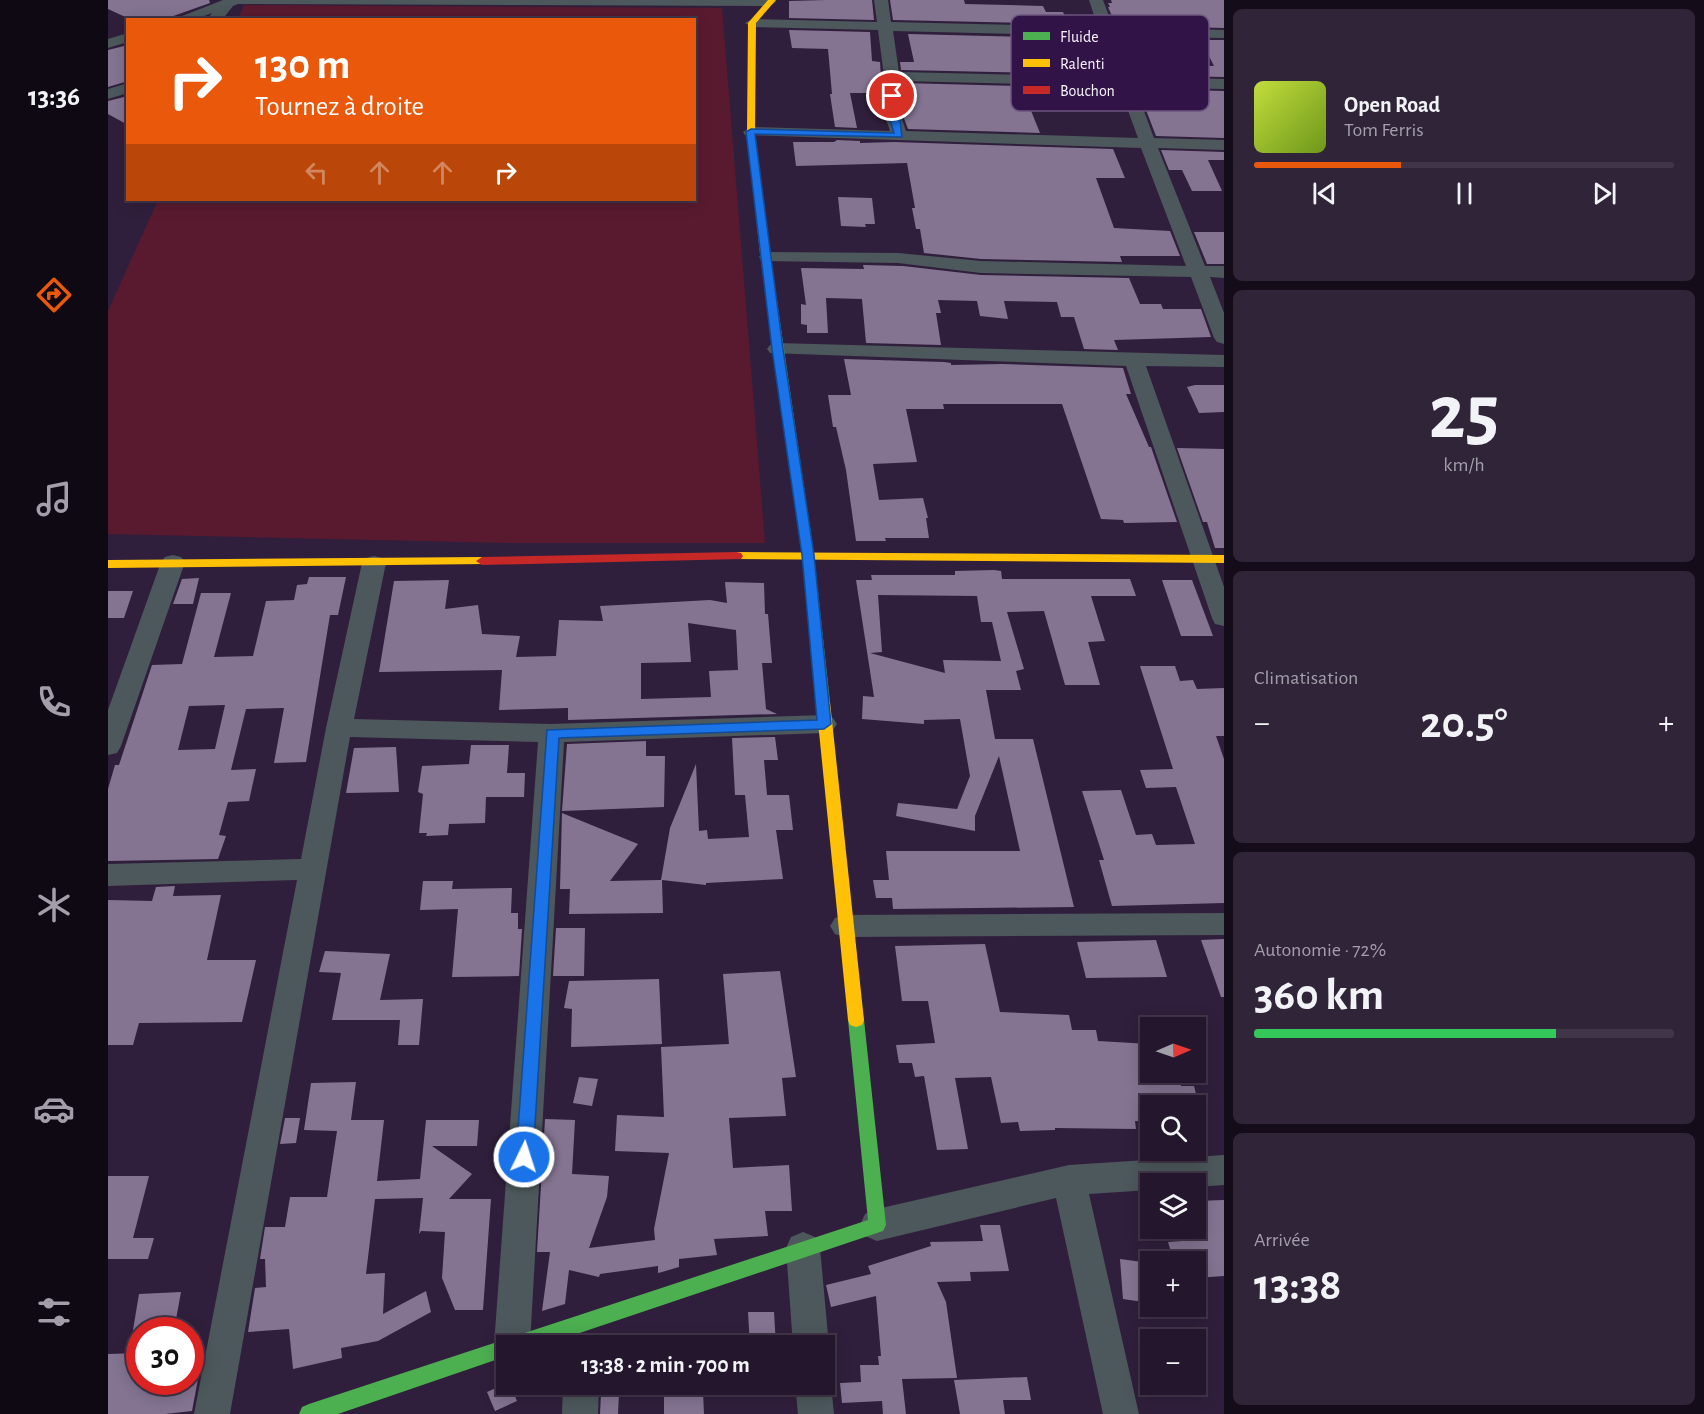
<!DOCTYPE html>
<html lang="fr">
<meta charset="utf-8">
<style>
:root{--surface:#24172d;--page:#302439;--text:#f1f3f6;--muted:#a39faa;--line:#413649;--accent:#ea580c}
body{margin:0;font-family:"Alegreya Sans",sans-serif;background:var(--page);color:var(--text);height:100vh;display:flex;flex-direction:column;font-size:22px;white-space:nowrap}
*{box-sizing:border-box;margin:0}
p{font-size:20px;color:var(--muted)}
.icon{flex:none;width:33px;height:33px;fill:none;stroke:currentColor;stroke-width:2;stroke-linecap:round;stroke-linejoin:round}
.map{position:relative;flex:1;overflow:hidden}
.details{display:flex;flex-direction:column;gap:9px;padding:9px;background:#140d19;width:480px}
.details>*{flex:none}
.guide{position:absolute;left:18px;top:18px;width:570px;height:183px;border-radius:0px;box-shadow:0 3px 15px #0003,0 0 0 2px var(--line);background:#ea580c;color:#fff;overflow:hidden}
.needle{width:39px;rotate:88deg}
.controls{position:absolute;left:1032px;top:1017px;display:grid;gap:12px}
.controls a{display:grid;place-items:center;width:66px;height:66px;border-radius:0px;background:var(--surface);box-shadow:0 3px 15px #0003,0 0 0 2px var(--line);font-size:30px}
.speed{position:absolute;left:18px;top:1317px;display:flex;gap:12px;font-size:30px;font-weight:700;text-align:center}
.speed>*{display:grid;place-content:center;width:78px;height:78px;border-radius:50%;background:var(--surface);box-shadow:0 3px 15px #0003,0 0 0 2px var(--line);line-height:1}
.speed .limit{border:9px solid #d22;background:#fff;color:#111}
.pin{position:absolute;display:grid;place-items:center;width:51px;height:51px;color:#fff;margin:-26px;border:3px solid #fff;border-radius:50%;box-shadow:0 2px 6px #0007}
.me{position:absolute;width:66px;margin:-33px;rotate:4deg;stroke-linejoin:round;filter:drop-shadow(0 0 4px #0008)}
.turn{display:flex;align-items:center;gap:21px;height:126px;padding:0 30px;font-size:27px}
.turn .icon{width:78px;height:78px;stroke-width:2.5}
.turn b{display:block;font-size:42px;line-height:51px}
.lanes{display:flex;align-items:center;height:57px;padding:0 30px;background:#0003;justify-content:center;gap:30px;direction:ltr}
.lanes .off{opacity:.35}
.big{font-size:45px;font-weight:700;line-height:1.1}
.details .widget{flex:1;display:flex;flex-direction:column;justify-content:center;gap:9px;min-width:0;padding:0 21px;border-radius:9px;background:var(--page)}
.details .dial{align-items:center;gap:0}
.dial b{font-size:78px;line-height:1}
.song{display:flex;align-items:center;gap:18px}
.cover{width:72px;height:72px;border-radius:9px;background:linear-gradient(135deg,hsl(70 70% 55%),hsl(80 70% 35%))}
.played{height:6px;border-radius:3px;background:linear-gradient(90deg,var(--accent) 35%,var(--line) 35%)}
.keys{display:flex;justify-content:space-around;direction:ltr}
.heat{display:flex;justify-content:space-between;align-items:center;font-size:33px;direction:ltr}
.charge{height:9px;border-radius:4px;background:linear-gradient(90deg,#34c759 72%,var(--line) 0)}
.trip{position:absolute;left:388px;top:1335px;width:339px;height:60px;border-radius:0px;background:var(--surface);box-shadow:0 3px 15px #0003,0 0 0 2px var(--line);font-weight:700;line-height:60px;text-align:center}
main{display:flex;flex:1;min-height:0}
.menu{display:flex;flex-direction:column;width:108px;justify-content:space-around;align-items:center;background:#0e0912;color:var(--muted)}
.menu .icon{width:42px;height:42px}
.menu .on{color:var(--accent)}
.menu b{font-size:27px;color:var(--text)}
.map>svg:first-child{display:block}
</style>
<main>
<nav class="menu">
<b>13:36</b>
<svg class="icon on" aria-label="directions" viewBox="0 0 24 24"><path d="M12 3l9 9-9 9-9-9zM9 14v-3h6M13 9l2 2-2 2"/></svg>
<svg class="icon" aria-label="music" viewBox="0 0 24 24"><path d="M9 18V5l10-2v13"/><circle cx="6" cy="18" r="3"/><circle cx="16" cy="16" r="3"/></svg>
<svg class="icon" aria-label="phone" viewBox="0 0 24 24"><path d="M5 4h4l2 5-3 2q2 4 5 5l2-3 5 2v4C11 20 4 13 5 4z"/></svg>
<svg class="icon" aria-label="climate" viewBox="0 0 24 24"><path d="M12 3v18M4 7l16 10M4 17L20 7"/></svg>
<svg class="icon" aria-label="car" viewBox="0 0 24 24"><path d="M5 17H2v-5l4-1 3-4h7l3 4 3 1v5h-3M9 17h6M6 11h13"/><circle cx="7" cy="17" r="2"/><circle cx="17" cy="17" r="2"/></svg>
<svg class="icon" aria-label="filters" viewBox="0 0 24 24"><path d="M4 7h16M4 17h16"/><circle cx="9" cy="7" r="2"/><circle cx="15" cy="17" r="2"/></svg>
</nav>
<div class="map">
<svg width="1116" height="1414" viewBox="0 0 1116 1414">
<rect width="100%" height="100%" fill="#301f3c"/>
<path fill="#591a2f" d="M136,5L614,8L657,543H405L0,534V311L50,200H586V20L130,19Z"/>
<g fill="#847492" fill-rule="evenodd">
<path d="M0,0H101L102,3L54,20H24L0,9Z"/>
<path d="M718,0H764L766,20L681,18V1Z"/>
<path d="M782,0H856L857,4L935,6L938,12H955L960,24L785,20Z"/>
<path d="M1003,0H1116V28L1008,25L1000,7H1002L1000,3H1004Z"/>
<path d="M681,30L762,32L764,61L772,62L774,93H742L749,128L727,127L722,94H724L720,49L684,48Z"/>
<path d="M800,34L966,38L984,74L793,70L792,62H806Z"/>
<path d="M1011,38L1051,39L1065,65L1106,66L1093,40H1116V77L1026,75Z"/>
<path d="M20,45V81L0,87V50Z"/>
<path d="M794,83L913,86L932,133L800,129L795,116Z"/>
<path d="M1030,89L1116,91V138L1048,136Z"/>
<path d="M20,96V125L0,114V101Z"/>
<path d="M729,140L752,141V143L786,142L1005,149L1017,178H988L1006,228L1062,231L1072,256H1012L1014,262L873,259L816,253L812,229H808L804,208H807L799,163L688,166L685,142H726Z"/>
<path d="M1053,150L1116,152V160H1100L1114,191H1084L1074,170H1061Z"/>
<path d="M730,197L764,198L767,224H757L758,227L733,226Z"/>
<path d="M1086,232H1116V264H1099Z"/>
<path d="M755,265L795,266L873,275L1021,278L1032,304H1053L1055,309H1093L1103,337L1006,340L1010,350L976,349L966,317H953L949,302L896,301L900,319L872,316L869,301L830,300L833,313H828L833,345L758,343L754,299L718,298L720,333H699V325L693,324V304L698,305L693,268L756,269Z"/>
<path d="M736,359L836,362L843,363V365L894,364L1015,368L1023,394H1018L1041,447H1043L1069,522L1016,523L1015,520L993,519L954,404H835L836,409H798L809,462L765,464L771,500L815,498L820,518H818L821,538H777L778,541H748L738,470L728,427H725L720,395H743Z"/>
<path d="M1087,385H1116V412L1091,413L1079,387Z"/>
<path d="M1069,448L1116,449V548H1107L1099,522H1095Z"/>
<path d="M886,570L893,571L894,579H1022L1028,596H983L997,641L980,642L992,685H957L936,611L899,612L916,669L908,671L913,690H878L887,739H925L966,907L785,909L784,898H768L765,880H781L778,851H912L891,756L867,816V831L788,816L790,803L849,809L862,776L852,719L816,720V724L754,719L755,696L766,697L748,580H764L763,575H847V571ZM770,595L869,596L873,622H884L893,661L835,660L837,673L762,653L774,652Z"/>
<path d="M201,577H238L230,615H222L198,762L166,763L176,708L138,709L123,770L148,769L141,801L120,802L111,835L118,836L110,859L0,861V789L7,765H11L44,665L74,664L93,593H123L106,657L145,656L158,601L186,600L189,585L199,584ZM117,705L107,749L70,750L81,706Z"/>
<path d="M91,578L85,604H65L74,579Z"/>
<path d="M341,580L337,609L370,605L374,634L412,636L408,657L448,656L451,620L495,621L492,606L602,600L619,603L617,582L656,583L657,614H660L664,663H654L658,709L669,714L460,720V708L391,710L394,670L271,672L286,581ZM580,623L628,630L630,670L601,671L603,697L533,699V663L583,662Z"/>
<path d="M1054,580H1084L1105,636H1073Z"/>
<path d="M0,591H25L16,618H0Z"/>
<path d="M1032,666H1067L1072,681L1085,680L1089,689L1116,688V736H1108L1116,759V903L1004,906L991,860H996L974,791L1013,790L1028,835L1044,834L1048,845L1087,844L1068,787L1038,788L1032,770L1065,769Z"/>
<path d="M667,737L670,760H656L659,795H681L685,830H668L675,879L598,883V885L554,880L555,913L461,914L462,889H452L454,813L530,844L502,881L553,880L562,828L588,764L591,831L599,830L600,839L641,837L637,795H627L624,738Z"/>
<path d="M538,741V756H557L556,807L454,811L459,744Z"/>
<path d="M363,745H401L399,773H417L416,797H378L377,823L341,824L340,835L318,836L319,833H311L315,794L310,792L314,766L361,764Z"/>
<path d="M288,747L291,792L238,793L246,748Z"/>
<path d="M315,881H345L344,889L404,888L403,913H410V929H414L411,976L344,977L350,909L312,910Z"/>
<path d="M67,886L65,896L113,895L99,960H148L134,1022L31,1023L25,1045H0V900L44,901L48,887Z"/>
<path d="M448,928H477L476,976H445Z"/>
<path d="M1116,939V997H1113L1093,940Z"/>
<path d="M1048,940L1059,977L978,978L969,942Z"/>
<path d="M877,944L892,1012L961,1015L964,1030H988L990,1041L1042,1044V1072H1071L1073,1086H1086L1091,1106H1042V1122L1027,1121L1028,1129L947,1128V1130L912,1131L910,1122L893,1123L883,1077L847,1078L860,1149L829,1150L816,1076L807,1077L804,1063H791L788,1045L827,1043L820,1001H794L787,946Z"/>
<path d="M217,951L282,954L272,1000L315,999L311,1045H290L292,1020H224L233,973L211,972Z"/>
<path d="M672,971L688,1077L674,1078L678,1116L621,1118L625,1168L681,1165L684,1211H657L660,1236L606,1239L609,1255L571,1259V1267L554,1272L550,1273V1266L492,1274L491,1277L461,1270L457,1304L434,1311L442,1252H429L437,1119L467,1120L464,1174L501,1176L499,1197L481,1248L547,1240L546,1229L561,1153L507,1151L509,1115L556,1117L553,1047L621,1044L615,974Z"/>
<path d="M551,979L554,1044L463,1047L464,1009L456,1008L461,981Z"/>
<path d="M471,1077L490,1079L484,1106L465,1103Z"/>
<path d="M248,1082L243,1120H276L269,1181L312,1179L318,1120H371L369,1146H324L364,1174L341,1199H383L375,1310H347L334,1278L337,1232L313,1231L311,1234L315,1198L267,1199L258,1274L277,1273L275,1314L318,1291L323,1312L270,1341L233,1348L234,1358L185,1369L181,1329L140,1332L147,1288L158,1287L157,1259H152L157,1227H177L182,1197H219L229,1131L196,1130L203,1083Z"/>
<path d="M177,1118H192L188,1143L172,1144Z"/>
<path d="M0,1176H41L25,1238H46L40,1259H0Z"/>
<path d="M1116,1200V1276L1088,1278V1262H1066L1060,1242L1088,1240V1201Z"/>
<path d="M872,1225H892L901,1271L862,1272L863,1281L829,1282L838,1302L849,1378L794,1379L798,1414H775L774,1401L734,1403L732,1383L753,1382L752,1365H771L770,1356H773L768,1296L723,1307L718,1285L763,1274L760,1266L823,1246L822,1242L875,1241Z"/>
<path d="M1012,1259L1042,1263V1303L1015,1299Z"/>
<path d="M73,1292L66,1330H25L31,1294Z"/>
<path d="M640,1312H666L668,1346H642Z"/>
<path d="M32,1353V1382H82L90,1379L84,1411L57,1414H0V1354Z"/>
<path d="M919,1377L923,1400H895L897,1414H852L846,1380Z"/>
<path d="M399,1383L402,1384L409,1401L387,1411L379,1392Z"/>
<path d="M556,1392H595L596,1414H556Z"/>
<path d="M493,1394H511L510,1414H492Z"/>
</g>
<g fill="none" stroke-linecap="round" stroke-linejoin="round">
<g fill="#4c585b" fill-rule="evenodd">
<path d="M115,0H667L668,2L661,6L130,4L125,6L114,20H99L104,13L86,20H64Z"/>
<path d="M766,0H780L783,22L990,27L981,0H995L1005,27L1116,30V38L1008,36L1024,77L1116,79V89L1027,87L1046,138L1116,140V150L1050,148L1097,266H1116V278L1102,277L1116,313V344L1109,342L1106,338L1083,277L873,273L790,263L654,261L651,257L654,253L660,252L790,253L873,261L1078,266L1033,148L637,135L635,132L643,127L782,131L777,116L776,76L770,30L644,27L637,23L644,19L769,22ZM785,31L993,36L1008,77L791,72ZM792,81L1011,86L1030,138L798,131L793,116Z"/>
<path d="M20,33V42L0,48V39Z"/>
<path d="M20,83V93L0,99V89Z"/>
<path d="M669,343L1116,355V367L1038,366L1116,587V626L1107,624L1104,618L1018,366L662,353L659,349L662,345Z"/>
<path d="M65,555L73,557L77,562L13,746L9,753L0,755V710L53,562L57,557Z"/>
<path d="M266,556L274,558L278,563L246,719L444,724L716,715L725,718L729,724L725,730L716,733L456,742L422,1345L399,1346V1360L391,1357L386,1345L430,742L242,737L122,1414H86L189,880L0,886V864L193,859L218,728L254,563L258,558Z"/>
<path d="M1116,913V935L737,937L727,934L722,926L727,918L737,915Z"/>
<path d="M1116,1155V1185L1088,1187V1184H1042V1190L981,1194L1031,1414H995L948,1198L769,1241L757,1236L752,1225L757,1214L769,1209L961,1165Z"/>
<path d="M695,1232L707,1237L712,1248L721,1346L717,1355V1346H685L678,1248L683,1237Z"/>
<path d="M717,1371L723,1384L726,1414H690L687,1384H717Z"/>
<path d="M455,1384H491L490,1414H454Z"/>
</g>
<g fill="#4caf50" fill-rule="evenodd">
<path d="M657,250L662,253L706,555L722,702L715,707L708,702L694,555L652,253Z"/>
<path d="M748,1013L754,1015L756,1020L778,1225L775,1231L433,1346H399V1356L230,1414H191L194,1407L201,1404L760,1220L740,1020L742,1015Z"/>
</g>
<g fill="#ffc107" fill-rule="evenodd">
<path d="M660,0H668L648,23L647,132L662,253L657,256L652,253L639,132L640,23Z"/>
<path d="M629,552L1116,555V563L625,559L623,556L625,553Z"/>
<path d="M374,557L378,558L380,561L378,564L0,568V560Z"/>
<path d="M715,697L722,702L756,1020L754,1025L748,1027L742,1025L740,1020L708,702Z"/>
</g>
<path fill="#c62828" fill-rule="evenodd" d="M629,552L633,553L635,556L633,559L374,565L368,561L374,557Z"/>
</g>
<path fill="#1a73e8" stroke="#114b97" stroke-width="1.5" d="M784,93L789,96L794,137L647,134L675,349L706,555L723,724L716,729L451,738L425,1157L423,1163L416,1165L410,1163L408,1157L439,730L709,720L694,555L664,349L638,132L643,129L786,133L781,116L780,96Z"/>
<rect x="903" y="15" width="198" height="96" rx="9" fill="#311348" stroke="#6c567d" stroke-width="1.5"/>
<rect x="915" y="32" width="27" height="8" fill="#4caf50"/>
<rect x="915" y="59" width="27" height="8" fill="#ffc107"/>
<rect x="915" y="86" width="27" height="8" fill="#c62828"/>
<g font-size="16" fill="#f6f3fa">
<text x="952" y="42">Fluide</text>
<text x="952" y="69">Ralenti</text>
<text x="952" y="96">Bouchon</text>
</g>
</svg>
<div class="controls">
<a><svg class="needle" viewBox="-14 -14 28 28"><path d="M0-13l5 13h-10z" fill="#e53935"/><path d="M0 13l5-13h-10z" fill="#a39faa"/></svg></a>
<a><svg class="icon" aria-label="search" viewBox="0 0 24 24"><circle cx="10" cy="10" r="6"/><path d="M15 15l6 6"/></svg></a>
<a><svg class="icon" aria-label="layers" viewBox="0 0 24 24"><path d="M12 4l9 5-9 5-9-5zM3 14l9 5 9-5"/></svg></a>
<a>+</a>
<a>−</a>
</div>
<div class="speed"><div class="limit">30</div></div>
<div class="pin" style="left:784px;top:96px;background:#d93025"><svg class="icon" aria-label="arrive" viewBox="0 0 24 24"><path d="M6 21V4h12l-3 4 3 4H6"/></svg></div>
<svg class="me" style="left:416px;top:1157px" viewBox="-20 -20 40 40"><circle r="17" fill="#1a73e8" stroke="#fff" stroke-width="3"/><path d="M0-11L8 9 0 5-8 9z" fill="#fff"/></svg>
<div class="trip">13:38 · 2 min · 700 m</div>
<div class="guide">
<div class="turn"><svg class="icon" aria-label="right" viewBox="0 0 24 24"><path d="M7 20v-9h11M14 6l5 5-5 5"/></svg><div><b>130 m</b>Tournez à droite</div></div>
<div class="lanes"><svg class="icon off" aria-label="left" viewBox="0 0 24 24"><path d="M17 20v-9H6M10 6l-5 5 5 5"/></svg><svg class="icon off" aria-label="ahead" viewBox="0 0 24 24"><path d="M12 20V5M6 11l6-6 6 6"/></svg><svg class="icon off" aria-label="ahead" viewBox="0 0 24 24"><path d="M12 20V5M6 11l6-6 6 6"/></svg><svg class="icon" aria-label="right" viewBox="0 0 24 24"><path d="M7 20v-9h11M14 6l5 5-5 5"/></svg></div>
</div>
</div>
<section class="details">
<div class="widget">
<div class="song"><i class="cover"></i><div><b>Open Road</b><p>Tom Ferris</p></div></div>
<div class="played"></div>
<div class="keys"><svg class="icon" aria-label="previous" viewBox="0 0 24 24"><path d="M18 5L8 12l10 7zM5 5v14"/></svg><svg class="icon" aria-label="pause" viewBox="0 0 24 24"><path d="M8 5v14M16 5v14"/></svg><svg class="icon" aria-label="next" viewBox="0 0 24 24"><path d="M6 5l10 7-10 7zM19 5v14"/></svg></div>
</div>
<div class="widget dial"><b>25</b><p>km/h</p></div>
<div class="widget"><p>Climatisation</p>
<div class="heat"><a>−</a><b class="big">20.5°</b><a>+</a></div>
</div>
<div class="widget"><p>Autonomie · 72%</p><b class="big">360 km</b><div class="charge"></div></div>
<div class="widget"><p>Arrivée</p><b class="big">13:38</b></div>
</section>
</main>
